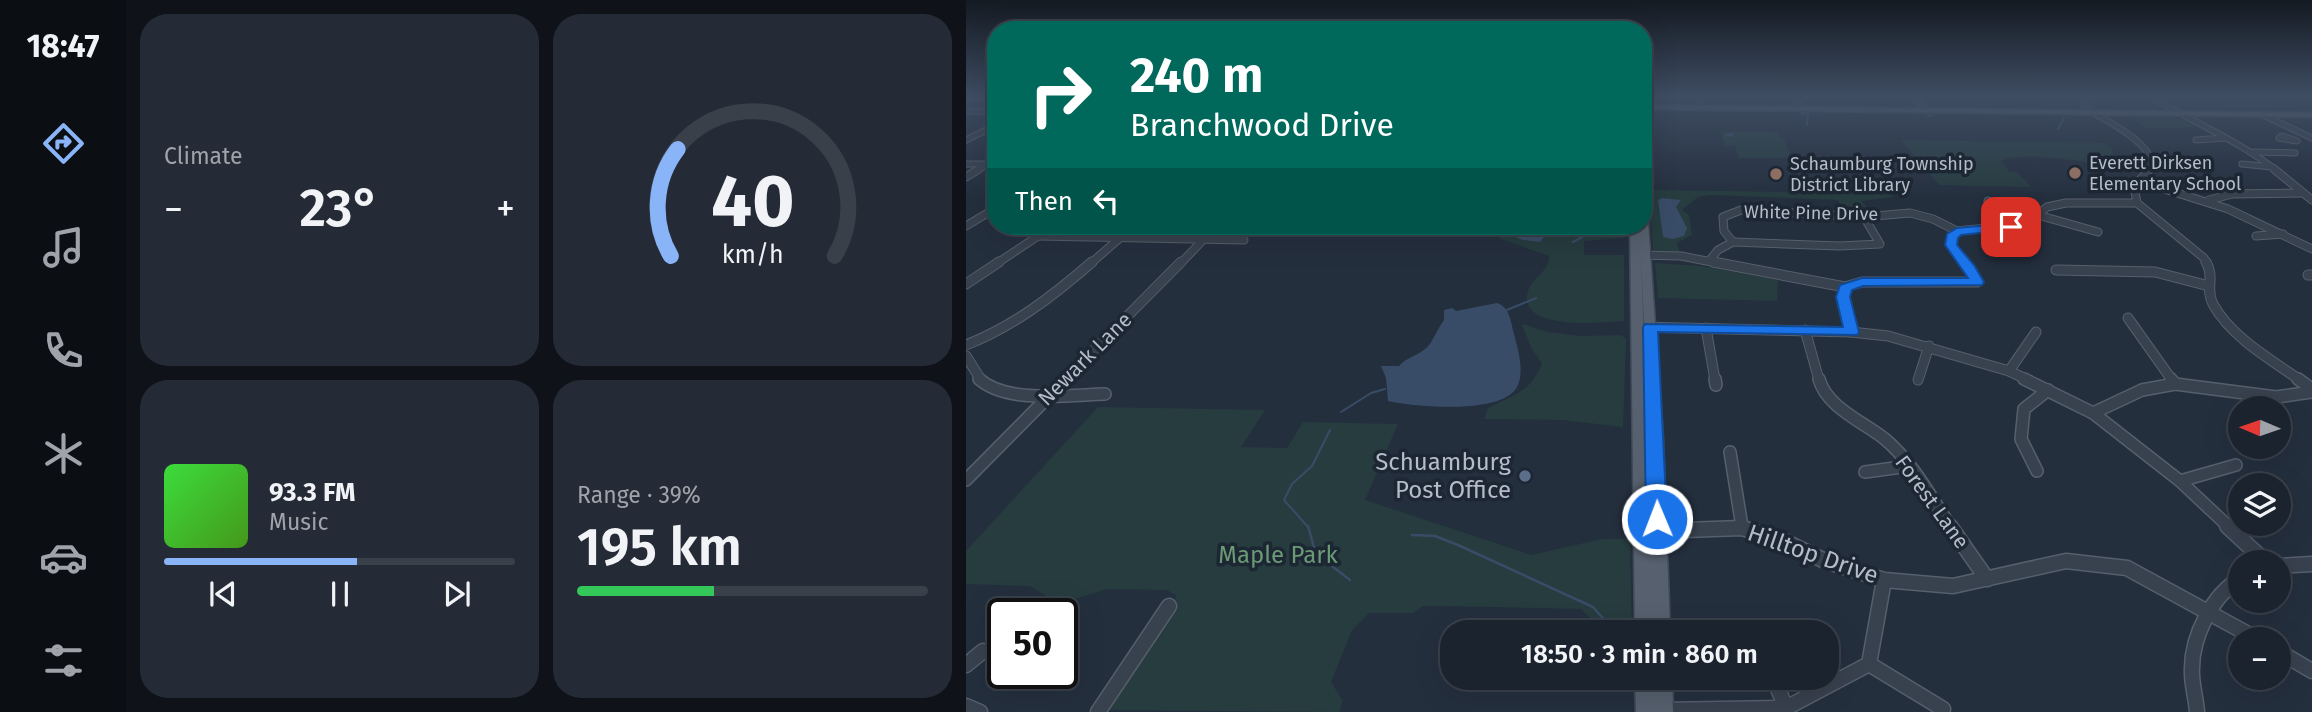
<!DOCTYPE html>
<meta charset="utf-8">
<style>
:root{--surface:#1b232e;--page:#242b36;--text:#f1f3f6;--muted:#a0a4aa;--line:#39404a;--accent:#8ab4f8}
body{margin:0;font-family:"Fira Sans",sans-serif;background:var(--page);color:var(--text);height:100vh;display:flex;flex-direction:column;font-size:26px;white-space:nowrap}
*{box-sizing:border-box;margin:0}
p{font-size:23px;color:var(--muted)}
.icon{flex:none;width:38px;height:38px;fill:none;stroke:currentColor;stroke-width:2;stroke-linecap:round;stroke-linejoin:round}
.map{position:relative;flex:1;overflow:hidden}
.sheet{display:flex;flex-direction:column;gap:14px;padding:14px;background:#0f1319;width:840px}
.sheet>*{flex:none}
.guide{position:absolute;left:21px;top:21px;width:665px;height:214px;border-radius:28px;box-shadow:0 7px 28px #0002,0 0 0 2px var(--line);background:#00695c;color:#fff;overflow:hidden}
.needle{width:46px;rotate:272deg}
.tools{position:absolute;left:1262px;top:396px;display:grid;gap:14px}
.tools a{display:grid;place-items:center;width:63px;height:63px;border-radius:50%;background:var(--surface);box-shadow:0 7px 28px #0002,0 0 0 2px var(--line);font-size:35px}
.speed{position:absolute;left:21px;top:598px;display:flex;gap:14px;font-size:35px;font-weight:700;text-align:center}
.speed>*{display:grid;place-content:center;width:91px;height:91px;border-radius:50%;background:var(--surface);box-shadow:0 7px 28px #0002,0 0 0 2px var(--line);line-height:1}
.speed .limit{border:4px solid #111;border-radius:10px;background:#fff;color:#111}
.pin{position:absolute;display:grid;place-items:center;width:60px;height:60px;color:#fff;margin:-30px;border-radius:14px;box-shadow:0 4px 10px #0006}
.me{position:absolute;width:77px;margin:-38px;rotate:359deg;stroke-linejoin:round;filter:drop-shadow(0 0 5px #0008)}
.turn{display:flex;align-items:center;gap:24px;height:147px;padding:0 28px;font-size:32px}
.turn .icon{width:91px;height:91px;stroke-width:2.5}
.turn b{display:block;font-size:49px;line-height:60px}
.then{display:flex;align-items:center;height:66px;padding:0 28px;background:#0003;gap:14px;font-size:26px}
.big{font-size:52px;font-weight:600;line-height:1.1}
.sheet .tile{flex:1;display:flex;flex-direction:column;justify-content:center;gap:10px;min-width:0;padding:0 24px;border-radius:28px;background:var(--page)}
.sheet .dial{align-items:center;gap:0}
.dial svg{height:182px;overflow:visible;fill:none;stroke:var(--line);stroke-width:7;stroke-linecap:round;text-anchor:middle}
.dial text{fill:var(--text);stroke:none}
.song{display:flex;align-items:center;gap:21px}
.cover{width:84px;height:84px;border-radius:10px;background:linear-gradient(135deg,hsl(120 70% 55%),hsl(100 70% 35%))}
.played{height:7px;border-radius:4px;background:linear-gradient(90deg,var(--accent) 55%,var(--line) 55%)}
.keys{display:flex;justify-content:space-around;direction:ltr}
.heat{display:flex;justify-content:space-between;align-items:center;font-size:38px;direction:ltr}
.charge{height:10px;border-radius:5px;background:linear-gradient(90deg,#34c759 39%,var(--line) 0)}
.sheet .tiles{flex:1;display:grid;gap:14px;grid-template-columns:repeat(2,1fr)}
.trip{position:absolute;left:474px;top:620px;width:399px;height:70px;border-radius:28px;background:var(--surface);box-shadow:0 7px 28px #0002,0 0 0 2px var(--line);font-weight:600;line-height:70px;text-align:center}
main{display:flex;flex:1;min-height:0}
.tabs{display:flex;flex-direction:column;width:126px;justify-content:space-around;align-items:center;background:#0b0e12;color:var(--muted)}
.tabs .icon{width:49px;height:49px}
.tabs .active{color:var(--accent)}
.tabs b{font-size:32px;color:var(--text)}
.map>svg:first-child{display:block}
</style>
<main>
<nav class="tabs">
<b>18:47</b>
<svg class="icon active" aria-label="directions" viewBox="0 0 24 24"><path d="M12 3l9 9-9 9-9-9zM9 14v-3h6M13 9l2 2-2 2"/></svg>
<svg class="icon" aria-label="music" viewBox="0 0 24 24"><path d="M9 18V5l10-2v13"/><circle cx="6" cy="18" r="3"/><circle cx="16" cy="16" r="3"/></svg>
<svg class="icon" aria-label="phone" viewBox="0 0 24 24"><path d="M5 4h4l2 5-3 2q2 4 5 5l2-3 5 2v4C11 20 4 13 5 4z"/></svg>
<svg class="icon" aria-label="climate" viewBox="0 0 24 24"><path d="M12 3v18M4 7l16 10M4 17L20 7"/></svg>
<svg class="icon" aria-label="car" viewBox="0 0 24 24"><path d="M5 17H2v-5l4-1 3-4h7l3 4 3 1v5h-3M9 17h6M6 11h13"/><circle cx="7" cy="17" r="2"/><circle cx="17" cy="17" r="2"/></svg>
<svg class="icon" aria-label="filters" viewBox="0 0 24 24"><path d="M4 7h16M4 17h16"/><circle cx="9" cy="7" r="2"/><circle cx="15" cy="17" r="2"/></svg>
</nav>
<section class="sheet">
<div class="tiles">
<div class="tile"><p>Climate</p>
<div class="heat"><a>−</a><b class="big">23°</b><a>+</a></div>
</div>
<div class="tile dial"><svg viewBox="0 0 100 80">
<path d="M14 69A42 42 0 1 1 86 69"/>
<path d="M14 69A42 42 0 0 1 17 22" stroke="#8ab4f8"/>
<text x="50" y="56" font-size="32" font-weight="700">40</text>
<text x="50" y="72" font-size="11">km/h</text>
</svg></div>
<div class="tile">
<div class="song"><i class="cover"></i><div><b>93.3 FM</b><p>Music</p></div></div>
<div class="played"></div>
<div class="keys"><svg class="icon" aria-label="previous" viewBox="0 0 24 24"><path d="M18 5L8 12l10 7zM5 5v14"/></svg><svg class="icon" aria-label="pause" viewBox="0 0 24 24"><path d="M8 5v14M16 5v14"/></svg><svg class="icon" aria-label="next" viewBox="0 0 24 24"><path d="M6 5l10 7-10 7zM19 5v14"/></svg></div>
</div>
<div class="tile"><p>Range · 39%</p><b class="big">195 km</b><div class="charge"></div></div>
</div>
</section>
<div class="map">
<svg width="1346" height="712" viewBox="0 0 1346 712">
<rect width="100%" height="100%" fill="#242f3e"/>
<g fill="#263c3f">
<path d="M1163,117L1211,118L1231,127L1181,128Z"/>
<path d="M754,131L811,132L813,138H818L825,158H773L769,146H759Z"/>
<path d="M935,140L1139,143L1146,149L1148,158L1141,166C1119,161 1053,151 1035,161L1044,172H1051L1065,187L973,185Z"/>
<path d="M683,190L924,193L927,197L895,201L906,212L878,213L872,200L746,195L732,197L716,210L723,215L726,235L711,243L714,253L687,251Z"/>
<path d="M526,226H657V238L618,241V255H658V321C639,322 550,332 562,291C566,277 583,273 583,256L535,239L527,234Z"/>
<path d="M689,263L735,266L812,280L811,301L692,298Z"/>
<path d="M556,324L582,332L615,336L655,335L660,339L657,427L596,420L518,419L522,408C547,396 566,391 576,363L565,348Z"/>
<path d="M132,407L299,410L275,447L321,448L337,422L432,424L399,500L565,555L636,539H664L666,632H638L615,609L477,606H457L447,613H403L386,630L365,682L377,701L373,712L138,710L211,596L201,590L141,589L93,604L64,586L0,584V551Z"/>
</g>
<g fill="#394c67">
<path d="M696,198L715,200L710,207L721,228L718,236L707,239L697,237L692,200Z"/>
<path d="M544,226H591L584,229L574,242L557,240L544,235L542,234L547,229Z"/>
<path d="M531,303C544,307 545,323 548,334C552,350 559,372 551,387C536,415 448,407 422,401L420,378L415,366H433C440,357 456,355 464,344C469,336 472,328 478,320V310L486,308L490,311Z"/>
</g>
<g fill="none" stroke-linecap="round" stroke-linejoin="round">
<g stroke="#394c67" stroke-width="2">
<path d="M841,125L842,113"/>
<path d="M1092,129L1098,118"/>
<path d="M760,135L767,134L764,136"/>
<path d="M607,242L636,226"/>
<path d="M541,310L570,298"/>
<path d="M375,412L405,393L419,389"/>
<path d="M342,527L318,500L326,484L346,466L364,430"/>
</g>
<g stroke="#394c67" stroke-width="2.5">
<path d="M342,526L349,551L360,554L362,563L384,580"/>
<path d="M446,535L469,536L492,545L627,607L649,632"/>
</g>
<defs>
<g id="minor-far4">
<path d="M732,97L735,108"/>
<path d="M828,97L837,111"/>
<path d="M948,97L964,113"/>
<path d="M1123,97L1118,104L1120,108C1145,124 1175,136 1189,164L1182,171"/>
<path d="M1185,97C1227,122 1273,141 1311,171"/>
<path d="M0,111L30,112"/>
<path d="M1297,115L1346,138"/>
<path d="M1316,136L1331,141L1313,138Z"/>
<path d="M0,140L30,125"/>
<path d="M1230,140L1259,138"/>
<path d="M1287,152L1329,153"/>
<path d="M0,164H19"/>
<path d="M1189,164L1218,168"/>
<path d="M1276,164L1306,167"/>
<path d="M10,171L30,160"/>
</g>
<g id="minor-far3">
<path d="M1184,169L1168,186L1171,203L1238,258L1241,264"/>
<path d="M1308,169L1346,200"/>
<path d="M0,177L13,169"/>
<path d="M1173,181L1262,209L1346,249"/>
<path d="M1243,200L1266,194L1335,193"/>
<path d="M1022,201L1132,232"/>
<path d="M0,226L30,208"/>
<path d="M72,236L278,240"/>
<path d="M1290,236L1317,234"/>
<path d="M767,242L873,246L914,244L898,217"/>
<path d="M673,255L715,256L756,264"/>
<path d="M743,261L752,250L767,242L758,231L757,217L775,210L898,217L944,213L967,219L991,231"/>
<path d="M30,264L87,226"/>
<path d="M124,264L155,237"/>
<path d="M214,264L238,239"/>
<path d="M1000,264L985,245L986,236L991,231L1060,224L1081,207L1100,203H1171"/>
</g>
<g id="minor-far2">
<path d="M747,262L879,287L896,282H1011L999,262"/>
<path d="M1240,262C1249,277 1239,289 1247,304C1264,336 1305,360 1334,380"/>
<path d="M1090,270L1189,272L1243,286"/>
<path d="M1342,275H1346"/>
<path d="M0,284L33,262"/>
<path d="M879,287L877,297L885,332"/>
<path d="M1162,318L1206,380"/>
<path d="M673,327L885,332L922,336L1043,371L1062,380"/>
<path d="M740,328L749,380"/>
<path d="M839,330L853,380"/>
<path d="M0,345C48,326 87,296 126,262"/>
<path d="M0,356L15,380"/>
<path d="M1043,371L1070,332"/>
<path d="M98,380L215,262"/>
<path d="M952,380L963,346"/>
</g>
<g id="minor-far1">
<path d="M13,379C41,404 104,395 139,394"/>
<path d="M749,379L750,385"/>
<path d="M853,379C861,408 898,422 920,440C947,463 966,499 985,527"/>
<path d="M1058,379L1127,413L1214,481L1263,527"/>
<path d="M1205,379L1209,384"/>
<path d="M1332,379L1346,389"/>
<path d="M1127,413L1176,390L1209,384L1310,397L1346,392"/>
<path d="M764,452L776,527"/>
<path d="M1071,471L1055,439L1058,409L1082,390"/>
<path d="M899,472L943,466"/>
<path d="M0,480L100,379"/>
<path d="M1214,481L1270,465"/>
</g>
<g id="minor">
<path d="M984,526L1021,579"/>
<path d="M1261,526L1300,562"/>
<path d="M689,531L776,528L814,539L859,561L918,580L987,586L1100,561L1161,568L1291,639"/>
<path d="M1312,566L1346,564"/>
<path d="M1312,651L1346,671"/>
<path d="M903,664L977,709"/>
<path d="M0,665L17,651"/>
<path d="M807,677L820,708"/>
<path d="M0,706L14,712"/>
<path d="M695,710L820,708L903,664L918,580"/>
<path d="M132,712L203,606"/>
<path d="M1231,712C1230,697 1225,683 1226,668C1226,637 1246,595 1274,579"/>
</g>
<g id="major">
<rect x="0" y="97" width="30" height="3"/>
<path d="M677,105L1346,113V117L677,109Z"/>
<path d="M677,206L681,209L697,438L704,632H669L664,226H677ZM675,255L683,438L685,553Z"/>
<path d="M669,677H706L707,712H670Z"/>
</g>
</defs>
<use href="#minor-far4" stroke="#565f6c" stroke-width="7"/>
<use href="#minor-far3" stroke="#565f6c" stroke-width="9"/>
<use href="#minor-far2" stroke="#565f6c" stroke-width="11"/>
<use href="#minor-far1" stroke="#565f6c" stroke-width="14"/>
<use href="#minor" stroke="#565f6c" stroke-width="17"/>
<use href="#major" stroke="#414a57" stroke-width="3"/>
<use href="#minor-far4" stroke="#38414e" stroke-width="5"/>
<use href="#minor-far3" stroke="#38414e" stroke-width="7"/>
<use href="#minor-far2" stroke="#38414e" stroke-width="9"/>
<use href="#minor-far1" stroke="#38414e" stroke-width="11"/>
<use href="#minor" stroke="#38414e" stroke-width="14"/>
<use href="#major" fill="#56606e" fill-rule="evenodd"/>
</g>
<linearGradient id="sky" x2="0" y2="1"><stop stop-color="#141a22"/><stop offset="0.49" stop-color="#3f4d63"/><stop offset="1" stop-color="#3f4d63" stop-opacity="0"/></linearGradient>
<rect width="1346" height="197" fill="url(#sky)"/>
<path fill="#1a73e8" stroke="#114b97" stroke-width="2" d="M1045,223L1051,227L1049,229L995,235L992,238L991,245L1008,265L1018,282L1016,285L897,286L886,290L884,297L893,332L891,335L692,332L701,519L698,524L691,527L683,524L680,519L677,327L679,324L877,327L870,297L874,285L896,278H1002L979,245L981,234L991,228Z"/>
<g fill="#8d6e63" stroke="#1d2633" stroke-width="2.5">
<circle cx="1109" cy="173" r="7"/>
<circle cx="810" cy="174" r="7"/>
</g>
<circle fill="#5c6f8a" stroke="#1d2633" stroke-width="2.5" cx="559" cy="476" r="7"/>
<g text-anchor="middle" stroke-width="7" stroke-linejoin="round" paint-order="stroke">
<g font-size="18" fill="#b4bcc9" stroke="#1d2633" text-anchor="start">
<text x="1123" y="169">Everett Dirksen<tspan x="1123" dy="21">Elementary School</tspan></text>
<text x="824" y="170">Schaumburg Township<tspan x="824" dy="21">District Library</tspan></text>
</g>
<g font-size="18" fill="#b4bcc9" stroke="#1d2633">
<text transform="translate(845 213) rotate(1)" y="6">White Pine Drive</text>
</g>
<g font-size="21" fill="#b4bcc9" stroke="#1d2633">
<text transform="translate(119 359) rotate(-45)" y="7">Newark Lane</text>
<text transform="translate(966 502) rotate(54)" y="7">Forest Lane</text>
</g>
<g font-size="24" fill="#b4bcc9" stroke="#1d2633" text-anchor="end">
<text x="545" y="470">Schuamburg<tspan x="545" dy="28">Post Office</tspan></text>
</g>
<g font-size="24" fill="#b4bcc9" stroke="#1d2633">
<text transform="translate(847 554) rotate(19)" y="8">Hilltop Drive</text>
</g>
<g font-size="24" fill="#6b9a76" stroke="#1d2633">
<text x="312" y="563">Maple Park</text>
</g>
</g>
</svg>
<div class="tools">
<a><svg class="needle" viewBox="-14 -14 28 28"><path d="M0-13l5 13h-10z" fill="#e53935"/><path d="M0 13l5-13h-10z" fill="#a0a4aa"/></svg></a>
<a><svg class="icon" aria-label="layers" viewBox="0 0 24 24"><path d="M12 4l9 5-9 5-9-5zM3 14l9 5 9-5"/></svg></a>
<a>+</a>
<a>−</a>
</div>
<div class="speed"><div class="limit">50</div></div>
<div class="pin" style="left:1045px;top:227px;background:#d93025"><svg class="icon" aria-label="arrive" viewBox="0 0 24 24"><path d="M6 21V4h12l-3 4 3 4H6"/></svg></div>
<svg class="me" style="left:691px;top:519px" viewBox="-20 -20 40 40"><circle r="17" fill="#1a73e8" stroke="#fff" stroke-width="3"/><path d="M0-11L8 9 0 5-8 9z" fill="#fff"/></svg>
<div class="trip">18:50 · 3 min · 860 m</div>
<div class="guide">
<div class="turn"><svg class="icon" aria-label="right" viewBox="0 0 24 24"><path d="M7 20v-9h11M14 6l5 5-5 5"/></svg><div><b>240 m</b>Branchwood Drive</div></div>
<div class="then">Then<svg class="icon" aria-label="left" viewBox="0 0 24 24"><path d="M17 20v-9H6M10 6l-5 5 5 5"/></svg></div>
</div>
</div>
</main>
